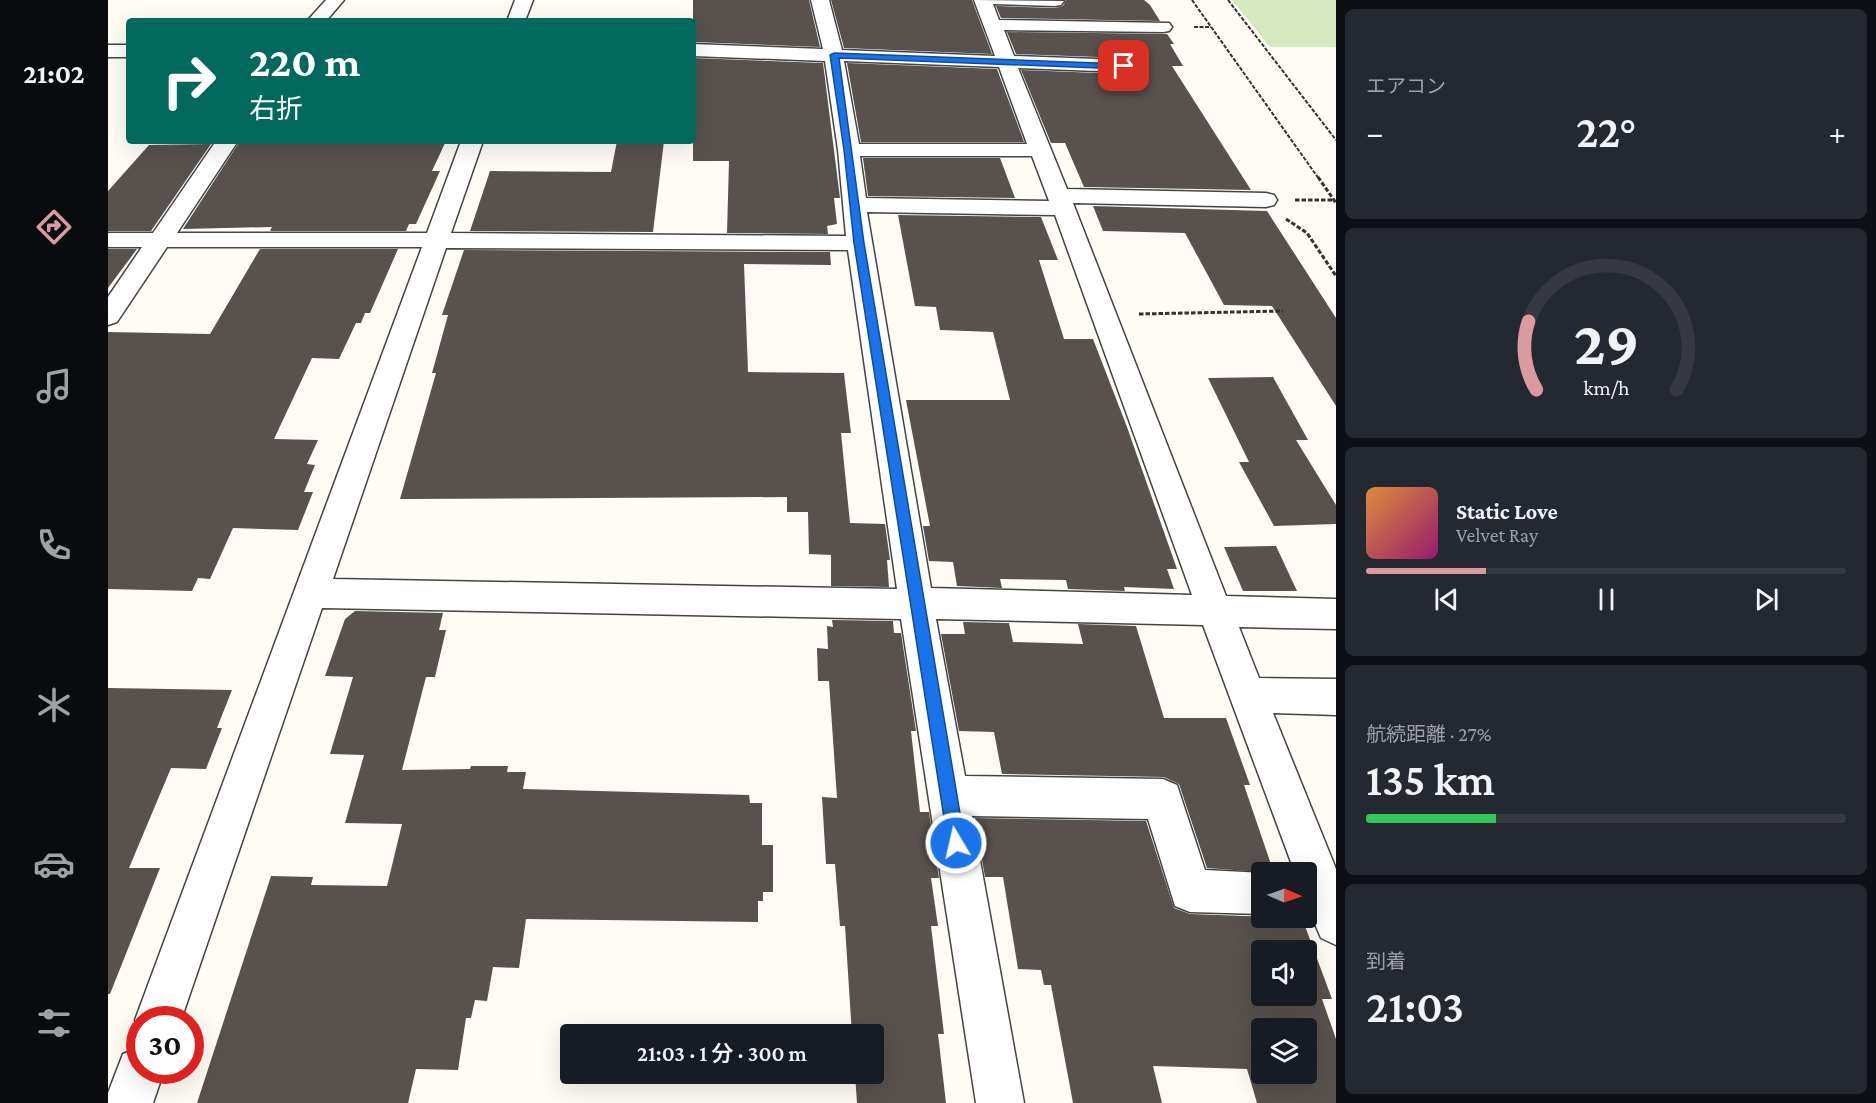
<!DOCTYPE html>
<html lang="ja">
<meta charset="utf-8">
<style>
:root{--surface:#171b24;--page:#242831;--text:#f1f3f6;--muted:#9ea1a6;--line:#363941;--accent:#d99aa2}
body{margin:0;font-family:"Crimson Pro","Noto Sans JP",serif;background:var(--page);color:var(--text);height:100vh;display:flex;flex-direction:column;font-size:22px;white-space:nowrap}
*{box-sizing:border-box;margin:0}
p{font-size:20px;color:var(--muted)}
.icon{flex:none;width:33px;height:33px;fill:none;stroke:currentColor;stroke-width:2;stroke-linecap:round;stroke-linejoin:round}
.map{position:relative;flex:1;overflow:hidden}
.panel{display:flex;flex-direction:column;gap:9px;padding:9px;background:#0d0f14;width:540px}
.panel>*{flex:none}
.guide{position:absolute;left:18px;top:18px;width:570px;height:126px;border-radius:6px;box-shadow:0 6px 24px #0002;background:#00695c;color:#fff;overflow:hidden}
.needle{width:39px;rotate:92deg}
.buttons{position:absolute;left:1143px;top:862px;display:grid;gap:12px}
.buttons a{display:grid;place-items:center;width:66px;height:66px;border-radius:6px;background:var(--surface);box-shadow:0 6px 24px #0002;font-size:30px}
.speed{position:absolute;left:18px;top:1006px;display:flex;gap:12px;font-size:30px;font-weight:700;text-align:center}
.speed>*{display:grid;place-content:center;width:78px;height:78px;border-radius:50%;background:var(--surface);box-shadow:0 6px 24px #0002;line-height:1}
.speed .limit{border:9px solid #d22;background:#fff;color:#111}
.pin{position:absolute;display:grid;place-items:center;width:51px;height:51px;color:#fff;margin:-26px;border-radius:12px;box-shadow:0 3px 9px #0006}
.me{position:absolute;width:66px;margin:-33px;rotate:351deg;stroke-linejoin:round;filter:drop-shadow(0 0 4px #0008)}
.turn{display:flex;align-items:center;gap:21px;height:126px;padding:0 24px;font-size:27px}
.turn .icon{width:78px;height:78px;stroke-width:2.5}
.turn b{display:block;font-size:42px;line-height:51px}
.big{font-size:45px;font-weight:600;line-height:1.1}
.panel .widget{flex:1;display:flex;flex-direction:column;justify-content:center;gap:9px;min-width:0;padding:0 21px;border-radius:9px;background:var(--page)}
.panel .dial{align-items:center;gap:0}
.dial svg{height:156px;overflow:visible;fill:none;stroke:var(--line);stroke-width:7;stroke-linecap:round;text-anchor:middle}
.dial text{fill:var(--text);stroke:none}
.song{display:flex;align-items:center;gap:18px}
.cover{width:72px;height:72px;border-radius:9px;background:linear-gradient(135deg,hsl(30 70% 55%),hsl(320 70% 35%))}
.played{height:6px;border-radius:3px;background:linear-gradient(90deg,var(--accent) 25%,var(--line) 25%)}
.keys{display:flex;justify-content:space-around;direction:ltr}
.heat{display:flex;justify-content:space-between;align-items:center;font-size:33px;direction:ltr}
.charge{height:9px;border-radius:4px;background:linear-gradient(90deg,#34c759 27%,var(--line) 0)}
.trip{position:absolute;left:452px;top:1024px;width:324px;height:60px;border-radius:6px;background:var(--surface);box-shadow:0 6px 24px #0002;font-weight:600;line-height:60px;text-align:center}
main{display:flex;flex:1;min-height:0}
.tabs{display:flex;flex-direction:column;width:108px;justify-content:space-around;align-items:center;background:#090b0e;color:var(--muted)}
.tabs .icon{width:42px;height:42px}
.tabs .on{color:var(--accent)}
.tabs b{font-size:27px;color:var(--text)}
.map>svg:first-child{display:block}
</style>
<main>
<nav class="tabs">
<b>21:02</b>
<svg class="icon on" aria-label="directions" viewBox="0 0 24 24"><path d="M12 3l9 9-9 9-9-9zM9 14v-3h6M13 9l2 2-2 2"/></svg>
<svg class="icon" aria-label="music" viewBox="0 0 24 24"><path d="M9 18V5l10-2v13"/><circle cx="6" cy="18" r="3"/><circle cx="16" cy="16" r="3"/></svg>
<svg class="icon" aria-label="phone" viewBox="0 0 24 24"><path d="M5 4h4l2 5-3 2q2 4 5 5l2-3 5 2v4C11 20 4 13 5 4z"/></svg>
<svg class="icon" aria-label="climate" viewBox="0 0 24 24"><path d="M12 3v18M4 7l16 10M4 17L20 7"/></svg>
<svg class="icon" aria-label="car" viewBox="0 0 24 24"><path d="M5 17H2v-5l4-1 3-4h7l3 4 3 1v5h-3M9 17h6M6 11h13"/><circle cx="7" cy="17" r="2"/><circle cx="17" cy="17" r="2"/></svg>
<svg class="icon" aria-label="filters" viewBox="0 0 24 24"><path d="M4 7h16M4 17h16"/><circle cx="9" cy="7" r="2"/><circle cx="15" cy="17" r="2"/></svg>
</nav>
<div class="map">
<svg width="1228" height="1103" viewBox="0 0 1228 1103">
<rect width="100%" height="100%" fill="#fefcf4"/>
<path fill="#d6e8be" d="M1124,0H1228V47H1162Z"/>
<g fill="#58514d" fill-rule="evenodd">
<path d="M585,0H701L712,47L585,42Z"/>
<path d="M723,0H864L884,54L736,48Z"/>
<path d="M958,0H1036L1042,5L1052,21L893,18L888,6L947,8L955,6Z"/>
<path d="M899,32L1059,34L1066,44H1062L1075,66H1064L1143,190L976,187L957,143H943L913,70L1016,74L1025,71L1027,67L1025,61L1016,58L908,54Z"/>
<path d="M585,58L715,63L732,198H726L729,224L719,226L720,234L619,233L621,161H585Z"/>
<path d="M739,63L889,69L916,142H753Z"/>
<path d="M132,141H338L324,171H332L308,224H301L298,231H162L164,227L75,229Z"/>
<path d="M509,141H556L545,232L362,231L382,171L503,172Z"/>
<path d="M103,144L43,231H0V191L41,145Z"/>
<path d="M755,158H892L907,198L760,196Z"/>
<path d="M985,206L1159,211L1228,318V406L1164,306L1116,305L1077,233L995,231Z"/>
<path d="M790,215L933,217L950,260H931L956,339H985L1019,427L1069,569H1059L1066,589L1016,587L1017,591L960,589L958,580L892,579L894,588L849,586L845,562L821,561L815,526H822L798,400H902L885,332L832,330L828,307L807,306Z"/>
<path d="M0,249H29L0,288Z"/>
<path d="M152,249H290L262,313H257L253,323H248L231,359L204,358L166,439L210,440L199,464L207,465L196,492H205L190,530L125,528L102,579L90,578L84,591L0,589V332L102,334Z"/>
<path d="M356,250L722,252L723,265L636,264L640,372L736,373L743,433H733L742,523L777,524L782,560H779L781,587L723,586V555L701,554L700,512H679V497L292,499L328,373H324L340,315H334Z"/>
<path d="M1165,377L1200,440H1188L1228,505V524L1166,526L1131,462H1141L1100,378Z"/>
<path d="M1168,546L1189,591H1135L1116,547Z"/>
<path d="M247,611L335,613L331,630H338L327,677H318L294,770L362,769L363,766H400L399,772H418L415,789L641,795L642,803H654V845H665V892H655V901H650V922L418,919L411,968L385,967L379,1001L367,1000L363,1018H358L350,1070L308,1069L300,1103H89L163,876L205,877L203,885L279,886L294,824L237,823L256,755L222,754L245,677L217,676L237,619Z"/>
<path d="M724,620L785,621L786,633H793L808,731H803L812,812H821L831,878H823L830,926H823L836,1034H830L838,1103H749L747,1074H765V1035H744L737,926H732L727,864H718L714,797L729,798L721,681H710L709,648L720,649L719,626L725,627Z"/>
<path d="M855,622L901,623L905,642L975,644L970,624L1028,626L1056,718H1118L1142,785H1136L1166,873L1099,868L1071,784L1056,777L894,774L886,732L851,731L833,634H857Z"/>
<path d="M0,688L124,690L109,728H114L98,769L63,768L21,868H52L2,994H0Z"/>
<path d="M867,818L1038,821L1066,908L1082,914L1194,918L1224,999H1214L1228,1039V1103H1149L1139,1069L1045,1066L1054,1103H965L943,985H936L933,970L910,969L895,877H877ZM1154,951H1198V996H1154ZM1154,1029H1198V1074H1154Z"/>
</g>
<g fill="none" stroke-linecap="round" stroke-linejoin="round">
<defs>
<g id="minor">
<path d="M218,0H236L218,21H199Z"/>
<path d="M407,0H425L417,21H399Z"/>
<path d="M703,0H721L734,50L887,56L866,0L956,1L953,5L947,6L885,4L891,20L1061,23L1064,27L1061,31L1055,32L896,30L906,56L1016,60L1023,62L1025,66L1023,70L1016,72L910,68L959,189L1158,193L1166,195L1169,200L1166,205L1158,207L965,203L1118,596L1228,599V629L1131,627L1151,678L1228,679V715L1165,713L1228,869V945L1213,938L1198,903V873H1187L1095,625L828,619L857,776L1055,779L1069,785L1097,870L1157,873H1154V914L1082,912L1067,906L1040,819L864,816L916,1103H868L793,619L214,608L73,1020H32V1031L27,1020L314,247H59L9,322L0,325V297L34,247H0V233H45L108,141H130L69,233H319L353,141H375L343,233L738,236L730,150L717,61L585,56V44L715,49ZM736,61L891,67L919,144H751ZM752,156H924L941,201L758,198ZM759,212L947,215L1084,595L823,588ZM338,248L740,250L789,589L225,579Z"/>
<rect x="0" y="45" width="21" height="12"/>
<path d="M32,1047V1071H56L45,1103H0V1093L15,1054Z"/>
</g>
</defs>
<use href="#minor" stroke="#434343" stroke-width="3"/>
<g stroke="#323232" stroke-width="2" stroke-dasharray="4 1.5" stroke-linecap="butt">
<path d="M1084,0L1211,179"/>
<path d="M1120,0L1228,140"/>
<path d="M1086,27H1103"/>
</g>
<g stroke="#323232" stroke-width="3" stroke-dasharray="4.5 2" stroke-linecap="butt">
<path d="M1210,177L1228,203"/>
<path d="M1187,200H1225"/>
<path d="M1178,219L1199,233L1228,276"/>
<path d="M1031,314L1175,311"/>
</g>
<use href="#minor" fill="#fff" fill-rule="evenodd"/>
</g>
<path fill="#1a73e8" stroke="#114b97" stroke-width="1.5" d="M726,53L1016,64L1020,66L1016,69L731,58L756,243L857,843L854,849L848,852L842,849L840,843L746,243L736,150L722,55Z"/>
</svg>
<div class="buttons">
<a><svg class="needle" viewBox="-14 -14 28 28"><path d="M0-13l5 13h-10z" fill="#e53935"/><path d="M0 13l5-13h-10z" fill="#9ea1a6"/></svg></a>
<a><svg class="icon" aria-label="sound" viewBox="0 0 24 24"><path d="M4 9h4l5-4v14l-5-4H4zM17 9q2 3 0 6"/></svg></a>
<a><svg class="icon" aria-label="layers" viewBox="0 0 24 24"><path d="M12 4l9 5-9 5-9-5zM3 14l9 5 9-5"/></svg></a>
</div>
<div class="speed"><div class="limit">30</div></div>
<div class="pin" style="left:1016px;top:66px;background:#d93025"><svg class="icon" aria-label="arrive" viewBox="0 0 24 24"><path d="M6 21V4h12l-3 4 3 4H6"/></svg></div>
<svg class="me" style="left:848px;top:843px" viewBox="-20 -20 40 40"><circle r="17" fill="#1a73e8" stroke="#fff" stroke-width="3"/><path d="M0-11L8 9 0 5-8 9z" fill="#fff"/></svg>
<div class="trip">21:03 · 1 分 · 300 m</div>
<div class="guide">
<div class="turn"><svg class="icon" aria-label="right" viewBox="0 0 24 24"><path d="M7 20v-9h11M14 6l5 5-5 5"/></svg><div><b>220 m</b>右折</div></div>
</div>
</div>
<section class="panel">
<div class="widget"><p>エアコン</p>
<div class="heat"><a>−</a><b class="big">22°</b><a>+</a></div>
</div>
<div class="widget dial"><svg viewBox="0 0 100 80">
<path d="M14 69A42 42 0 1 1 86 69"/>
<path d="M14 69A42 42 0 0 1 10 34" stroke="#d99aa2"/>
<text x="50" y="56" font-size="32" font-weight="700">29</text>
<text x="50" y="72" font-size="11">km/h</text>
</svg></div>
<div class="widget">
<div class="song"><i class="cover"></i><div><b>Static Love</b><p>Velvet Ray</p></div></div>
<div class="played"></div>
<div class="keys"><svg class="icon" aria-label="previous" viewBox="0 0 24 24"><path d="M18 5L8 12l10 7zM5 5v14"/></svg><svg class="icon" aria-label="pause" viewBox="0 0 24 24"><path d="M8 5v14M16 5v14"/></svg><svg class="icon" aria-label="next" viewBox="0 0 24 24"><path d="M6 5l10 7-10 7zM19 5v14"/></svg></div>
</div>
<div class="widget"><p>航続距離 · 27%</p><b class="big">135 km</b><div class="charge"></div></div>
<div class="widget"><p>到着</p><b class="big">21:03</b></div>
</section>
</main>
